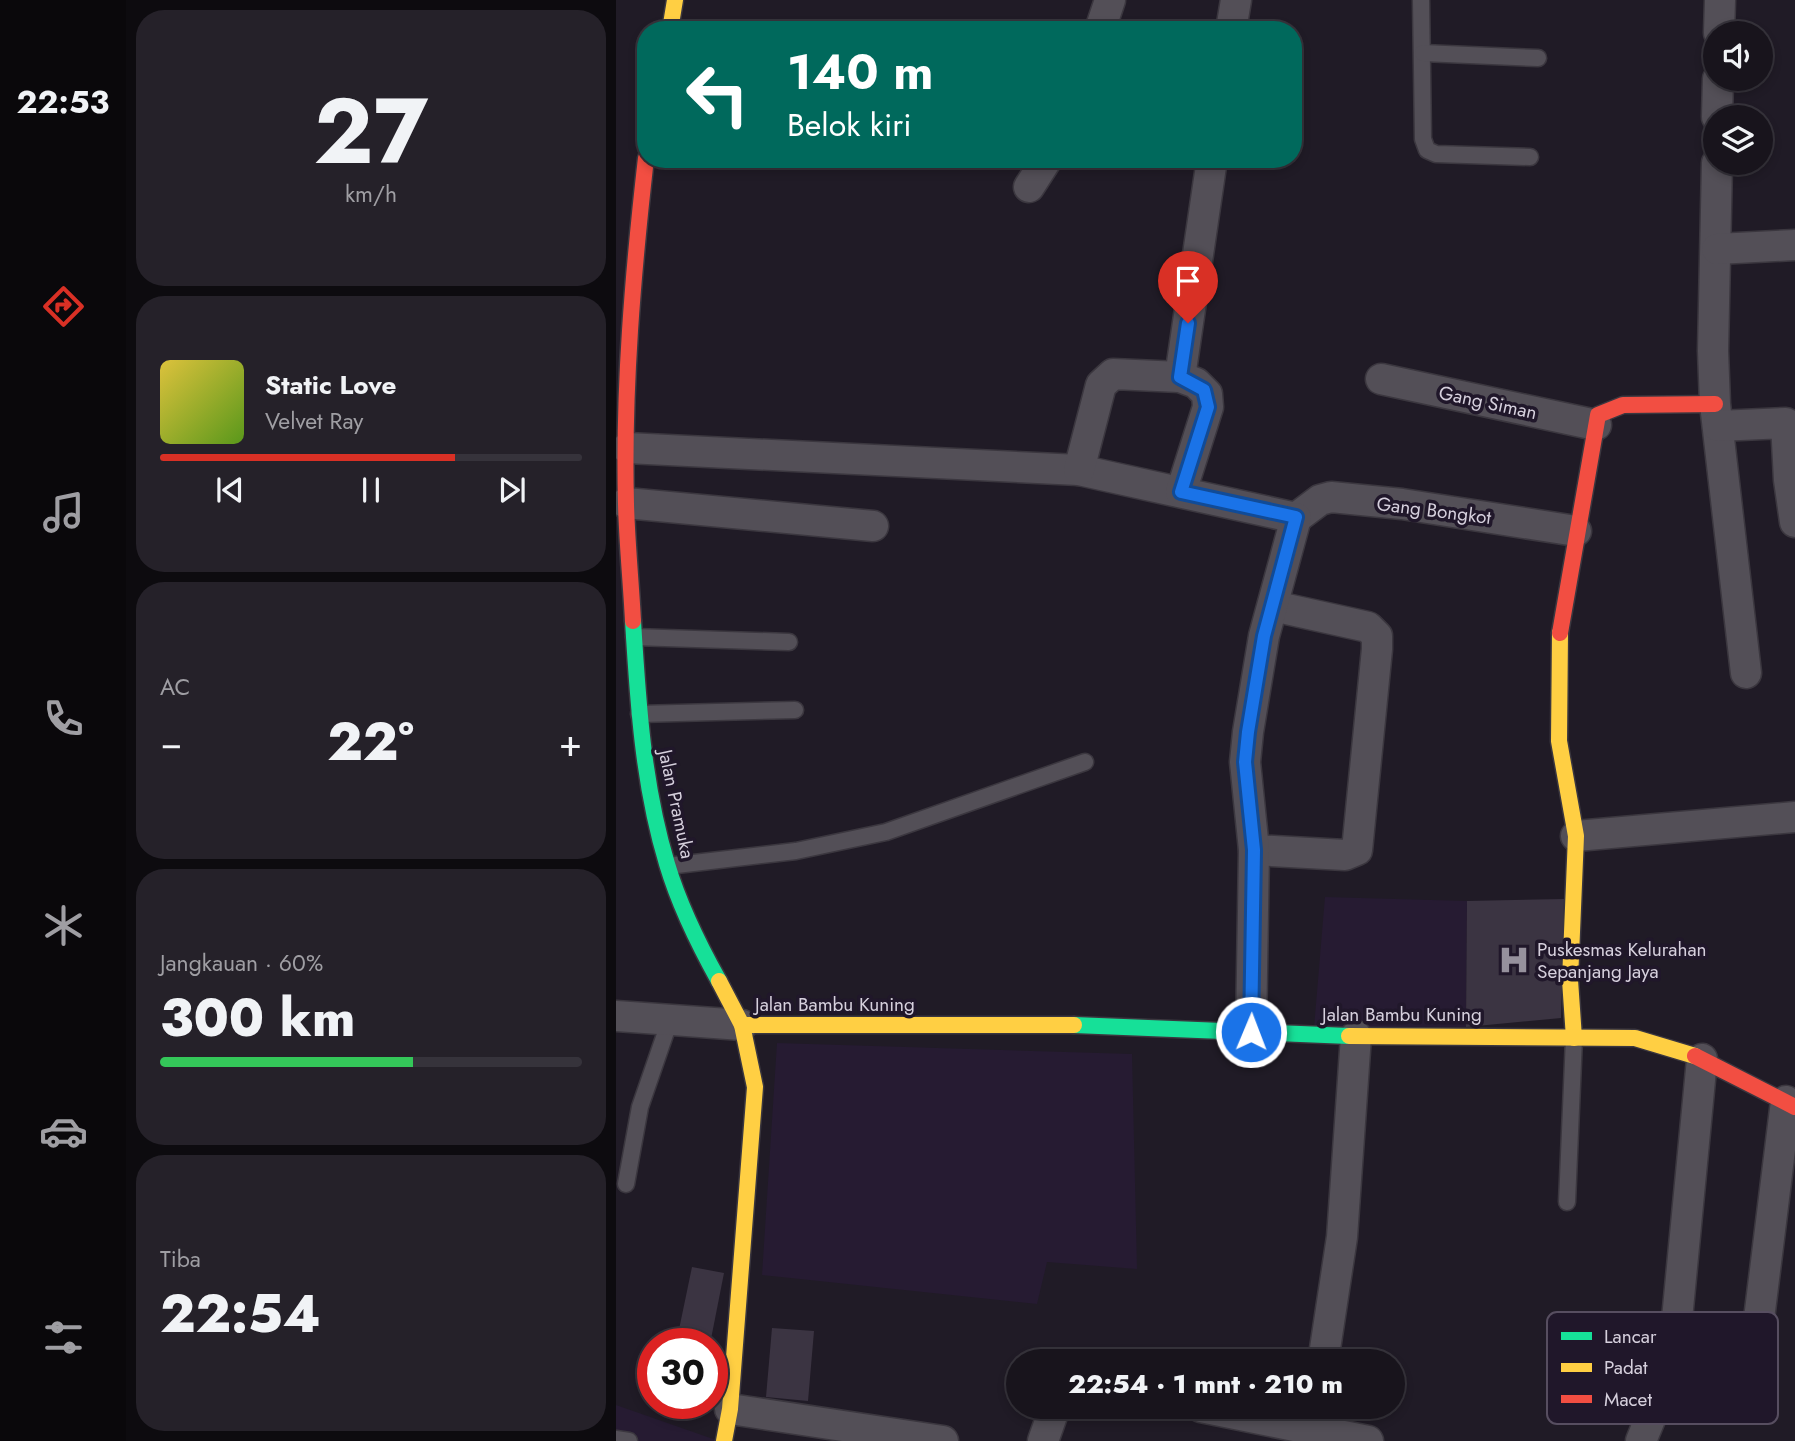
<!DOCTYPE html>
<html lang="id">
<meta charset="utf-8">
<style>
:root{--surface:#18141c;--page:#252129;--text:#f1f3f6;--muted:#9f9ea3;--line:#36333b;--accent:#d93025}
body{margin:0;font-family:Jost,sans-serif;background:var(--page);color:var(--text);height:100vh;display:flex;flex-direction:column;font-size:26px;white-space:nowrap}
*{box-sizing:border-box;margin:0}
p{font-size:23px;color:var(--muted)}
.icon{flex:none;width:38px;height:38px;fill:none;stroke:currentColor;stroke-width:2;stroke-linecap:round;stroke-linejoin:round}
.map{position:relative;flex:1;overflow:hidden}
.drawer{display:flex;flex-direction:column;gap:10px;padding:10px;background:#0d0b0f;width:490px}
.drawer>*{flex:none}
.hud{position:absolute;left:21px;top:21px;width:665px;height:147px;border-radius:28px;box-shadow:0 4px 10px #0003,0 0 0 2px var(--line);background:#00695c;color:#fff;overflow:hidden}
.tools{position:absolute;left:1087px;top:21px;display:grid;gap:14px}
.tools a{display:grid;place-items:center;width:70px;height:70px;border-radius:50%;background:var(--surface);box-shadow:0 4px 10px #0003,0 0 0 2px var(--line);font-size:35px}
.speed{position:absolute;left:21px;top:1328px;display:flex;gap:14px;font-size:35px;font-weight:700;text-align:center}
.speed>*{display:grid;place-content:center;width:91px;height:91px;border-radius:50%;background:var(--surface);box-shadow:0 4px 10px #0003,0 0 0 2px var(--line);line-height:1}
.speed .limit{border:10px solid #d22;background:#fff;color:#111}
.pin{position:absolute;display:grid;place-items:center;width:60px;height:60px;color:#fff;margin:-72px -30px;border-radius:50% 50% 50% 0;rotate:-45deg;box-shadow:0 0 7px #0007}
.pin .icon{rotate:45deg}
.me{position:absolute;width:77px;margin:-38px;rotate:1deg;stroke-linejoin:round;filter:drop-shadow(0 0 5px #0008)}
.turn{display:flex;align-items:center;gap:24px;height:147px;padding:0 35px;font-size:32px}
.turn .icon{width:91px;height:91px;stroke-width:2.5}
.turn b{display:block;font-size:49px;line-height:60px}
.big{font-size:52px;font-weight:800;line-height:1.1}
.drawer .widget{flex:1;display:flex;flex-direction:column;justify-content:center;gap:10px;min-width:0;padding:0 24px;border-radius:28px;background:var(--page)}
.drawer .dial{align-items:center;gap:0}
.dial b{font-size:91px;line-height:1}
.song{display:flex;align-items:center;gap:21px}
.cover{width:84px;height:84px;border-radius:10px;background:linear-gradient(135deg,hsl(50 70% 55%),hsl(90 70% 35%))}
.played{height:7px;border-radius:4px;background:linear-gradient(90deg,var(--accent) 70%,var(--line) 70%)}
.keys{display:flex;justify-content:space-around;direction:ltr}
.heat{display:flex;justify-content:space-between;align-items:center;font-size:38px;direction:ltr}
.charge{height:10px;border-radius:5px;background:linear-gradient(90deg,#34c759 60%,var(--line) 0)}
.trip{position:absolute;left:390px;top:1349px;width:399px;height:70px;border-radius:35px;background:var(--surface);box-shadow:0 4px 10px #0003,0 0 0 2px var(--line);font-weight:800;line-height:70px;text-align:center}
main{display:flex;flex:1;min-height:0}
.dock{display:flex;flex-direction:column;width:126px;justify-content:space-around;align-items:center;background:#0a080b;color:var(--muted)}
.dock .icon{width:49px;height:49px}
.dock .active{color:var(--accent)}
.dock b{font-size:32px;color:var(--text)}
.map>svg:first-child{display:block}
</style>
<main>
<nav class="dock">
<b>22:53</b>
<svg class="icon active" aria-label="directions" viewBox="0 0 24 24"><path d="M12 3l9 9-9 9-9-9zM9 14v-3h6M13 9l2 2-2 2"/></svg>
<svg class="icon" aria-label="music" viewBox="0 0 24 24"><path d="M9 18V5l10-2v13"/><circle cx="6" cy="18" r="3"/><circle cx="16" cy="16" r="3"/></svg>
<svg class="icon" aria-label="phone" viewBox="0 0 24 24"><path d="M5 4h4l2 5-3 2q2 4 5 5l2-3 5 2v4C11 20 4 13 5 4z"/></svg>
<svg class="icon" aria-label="climate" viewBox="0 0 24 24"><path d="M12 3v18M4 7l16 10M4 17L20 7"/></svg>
<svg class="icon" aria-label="car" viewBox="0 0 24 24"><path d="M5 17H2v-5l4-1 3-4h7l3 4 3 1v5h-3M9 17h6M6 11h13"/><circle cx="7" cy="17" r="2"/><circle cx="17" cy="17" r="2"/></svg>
<svg class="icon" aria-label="filters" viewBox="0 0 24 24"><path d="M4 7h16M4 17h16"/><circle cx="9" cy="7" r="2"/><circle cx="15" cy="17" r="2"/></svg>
</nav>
<section class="drawer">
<div class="widget dial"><b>27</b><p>km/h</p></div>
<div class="widget">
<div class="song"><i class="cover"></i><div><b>Static Love</b><p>Velvet Ray</p></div></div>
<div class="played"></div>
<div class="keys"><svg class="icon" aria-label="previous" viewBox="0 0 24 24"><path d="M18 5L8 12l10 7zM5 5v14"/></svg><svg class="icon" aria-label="pause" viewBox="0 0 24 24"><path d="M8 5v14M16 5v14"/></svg><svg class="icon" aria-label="next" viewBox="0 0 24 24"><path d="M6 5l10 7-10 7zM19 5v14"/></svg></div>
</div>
<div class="widget"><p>AC</p>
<div class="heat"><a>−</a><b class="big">22°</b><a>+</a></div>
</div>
<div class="widget"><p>Jangkauan · 60%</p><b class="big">300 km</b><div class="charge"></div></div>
<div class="widget"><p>Tiba</p><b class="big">22:54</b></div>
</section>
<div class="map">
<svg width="1179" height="1441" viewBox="0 0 1179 1441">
<rect width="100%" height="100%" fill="#201b26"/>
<g fill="#261b32">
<path d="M709,897L851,901L850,1027L698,1028Z"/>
<path d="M161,1043L516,1054L521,1269L431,1262L421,1304L146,1275Z"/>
<path d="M0,1405L100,1440V1441H0Z"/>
</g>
<g fill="#3b3442">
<path d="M948,899L945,1018L850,1027L851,901Z"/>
<path d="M76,1267L108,1273L94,1344H60Z"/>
<path d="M156,1328L198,1331L192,1401L150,1397Z"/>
</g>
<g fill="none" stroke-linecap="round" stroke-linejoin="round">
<defs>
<g id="lane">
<path d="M805,0L807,139L811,150L820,154L914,157"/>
<path d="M807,53L922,58"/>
<path d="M18,637L173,642"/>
<path d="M23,714L179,710"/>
<path d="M52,866L180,851L270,832L469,762"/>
<path d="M10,1184L24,1107L54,1020"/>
<path d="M951,1202L958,1038"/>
<path d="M0,1439L13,1441"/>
</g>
<g id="street">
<path d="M484,30L494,0"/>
<path d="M615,30L620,0"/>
<path d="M1103,33L1104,0"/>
<path d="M1101,117L1102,79"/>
<path d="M1101,163L1097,351L1099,404L1130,673"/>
<path d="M413,187L431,159"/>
<path d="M1101,249L1179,245"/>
<path d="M564,377L596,159"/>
<path d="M765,379L980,425"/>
<path d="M1102,426L1170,423L1173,480L1179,522"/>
<path d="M11,448L463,470L680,518"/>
<path d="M463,470L485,385L497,374L564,377L580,383L591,394L592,407L565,492"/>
<path d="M10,503L257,526"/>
<path d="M680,518L704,500L715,497L786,504L960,531"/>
<path d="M960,836L1179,817"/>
<path d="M638,850L729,855L741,850L761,649V636L752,627L657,606"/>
<path d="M0,1016L126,1025"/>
<path d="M635,1032L638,850L629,762L632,732L648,636L680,518"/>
<path d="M1141,1335L1170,1101"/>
<path d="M707,1362L726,1237L740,1036"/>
<path d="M585,1407L752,1441"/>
<path d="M114,1409L327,1441"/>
<path d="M427,1441L439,1407"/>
<path d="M1025,1441L1050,1380L1058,1350L1086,1059"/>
</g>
<g id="fast">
<path d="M17,621C22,703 27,785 51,864C62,901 84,947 103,981"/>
<path d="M458,1025L733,1036"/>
</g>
<g id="slow">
<path d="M54,30L59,0"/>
<path d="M944,633L943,741L960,836L954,980L958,1038"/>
<path d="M103,981L126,1025L139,1087L114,1409L108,1441"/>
<path d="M126,1025H458"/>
<path d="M733,1036L1019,1038L1079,1056"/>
</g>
<g id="jam">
<path d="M17,621C15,582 11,543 10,504C7,389 17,272 30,158"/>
<path d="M944,633L982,415L1007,405L1099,404"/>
<path d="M1079,1056L1179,1107"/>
</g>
</defs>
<use href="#lane" stroke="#3b373f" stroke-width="19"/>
<use href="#street" stroke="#3b373f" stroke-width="33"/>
<use href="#fast" stroke="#3b373f" stroke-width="19"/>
<use href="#slow" stroke="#3b373f" stroke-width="19"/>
<use href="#jam" stroke="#3b373f" stroke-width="19"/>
<use href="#lane" stroke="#534f57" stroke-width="16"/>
<use href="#street" stroke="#534f57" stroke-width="30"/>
<use href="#fast" stroke="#16e098" stroke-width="16"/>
<use href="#slow" stroke="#ffcf43" stroke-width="16"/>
<use href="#jam" stroke="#f24e42" stroke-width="16"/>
</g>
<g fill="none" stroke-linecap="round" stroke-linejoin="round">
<defs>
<path id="route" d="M572,323L564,377L588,390L592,407L565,492L680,517L648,636L632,732L629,762L638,850L635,1032"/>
</defs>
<use href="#route" stroke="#114b97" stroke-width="18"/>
<use href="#route" stroke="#1a73e8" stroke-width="12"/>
</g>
<defs>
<symbol id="hospital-bare" viewBox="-9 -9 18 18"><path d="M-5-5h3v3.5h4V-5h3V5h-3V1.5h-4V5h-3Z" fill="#96919d" stroke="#20172a" stroke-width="2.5" paint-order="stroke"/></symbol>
</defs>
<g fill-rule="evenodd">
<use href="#hospital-bare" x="876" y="938" width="44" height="44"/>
</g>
<g text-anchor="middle" stroke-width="7" stroke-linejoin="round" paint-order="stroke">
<g font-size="19" fill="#d6d0dd" stroke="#20172a">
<text transform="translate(872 402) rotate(12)" y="7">Gang Siman</text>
<text transform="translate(818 510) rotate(7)" y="7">Gang Bongkot</text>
<text transform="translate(61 804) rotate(78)" y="7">Jalan Pramuka</text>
<text x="219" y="1011">Jalan Bambu Kuning</text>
<text x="786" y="1021">Jalan Bambu Kuning</text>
</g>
<g font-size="19" fill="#d6d0dd" stroke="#20172a" text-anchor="start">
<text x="921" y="956">Puskesmas Kelurahan<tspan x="921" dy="22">Sepanjang Jaya</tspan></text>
</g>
</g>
<rect x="931" y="1312" width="231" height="112" rx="10" fill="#20172a" stroke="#574e60" stroke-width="2"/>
<rect x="945" y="1332" width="31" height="8" fill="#16e098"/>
<rect x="945" y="1363" width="31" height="9" fill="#ffcf43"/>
<rect x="945" y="1395" width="31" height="8" fill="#f24e42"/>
<g font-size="19" fill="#d6d0dd">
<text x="988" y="1343">Lancar</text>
<text x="988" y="1374">Padat</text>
<text x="988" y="1406">Macet</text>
</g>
</svg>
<div class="tools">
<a><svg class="icon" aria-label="sound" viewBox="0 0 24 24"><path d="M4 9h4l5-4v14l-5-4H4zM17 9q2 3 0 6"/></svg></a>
<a><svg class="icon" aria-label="layers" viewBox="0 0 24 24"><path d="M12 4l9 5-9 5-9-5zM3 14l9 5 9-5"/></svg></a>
</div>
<div class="speed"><div class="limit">30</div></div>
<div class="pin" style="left:572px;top:323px;background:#d93025"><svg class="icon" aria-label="arrive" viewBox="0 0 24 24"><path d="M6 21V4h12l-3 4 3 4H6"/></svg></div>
<svg class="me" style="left:635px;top:1032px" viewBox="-20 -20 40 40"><circle r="17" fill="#1a73e8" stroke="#fff" stroke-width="3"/><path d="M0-11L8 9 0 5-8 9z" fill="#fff"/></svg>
<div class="trip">22:54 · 1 mnt · 210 m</div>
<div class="hud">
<div class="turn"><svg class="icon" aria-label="left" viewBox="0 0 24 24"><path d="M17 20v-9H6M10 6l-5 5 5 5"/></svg><div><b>140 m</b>Belok kiri</div></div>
</div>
</div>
</main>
